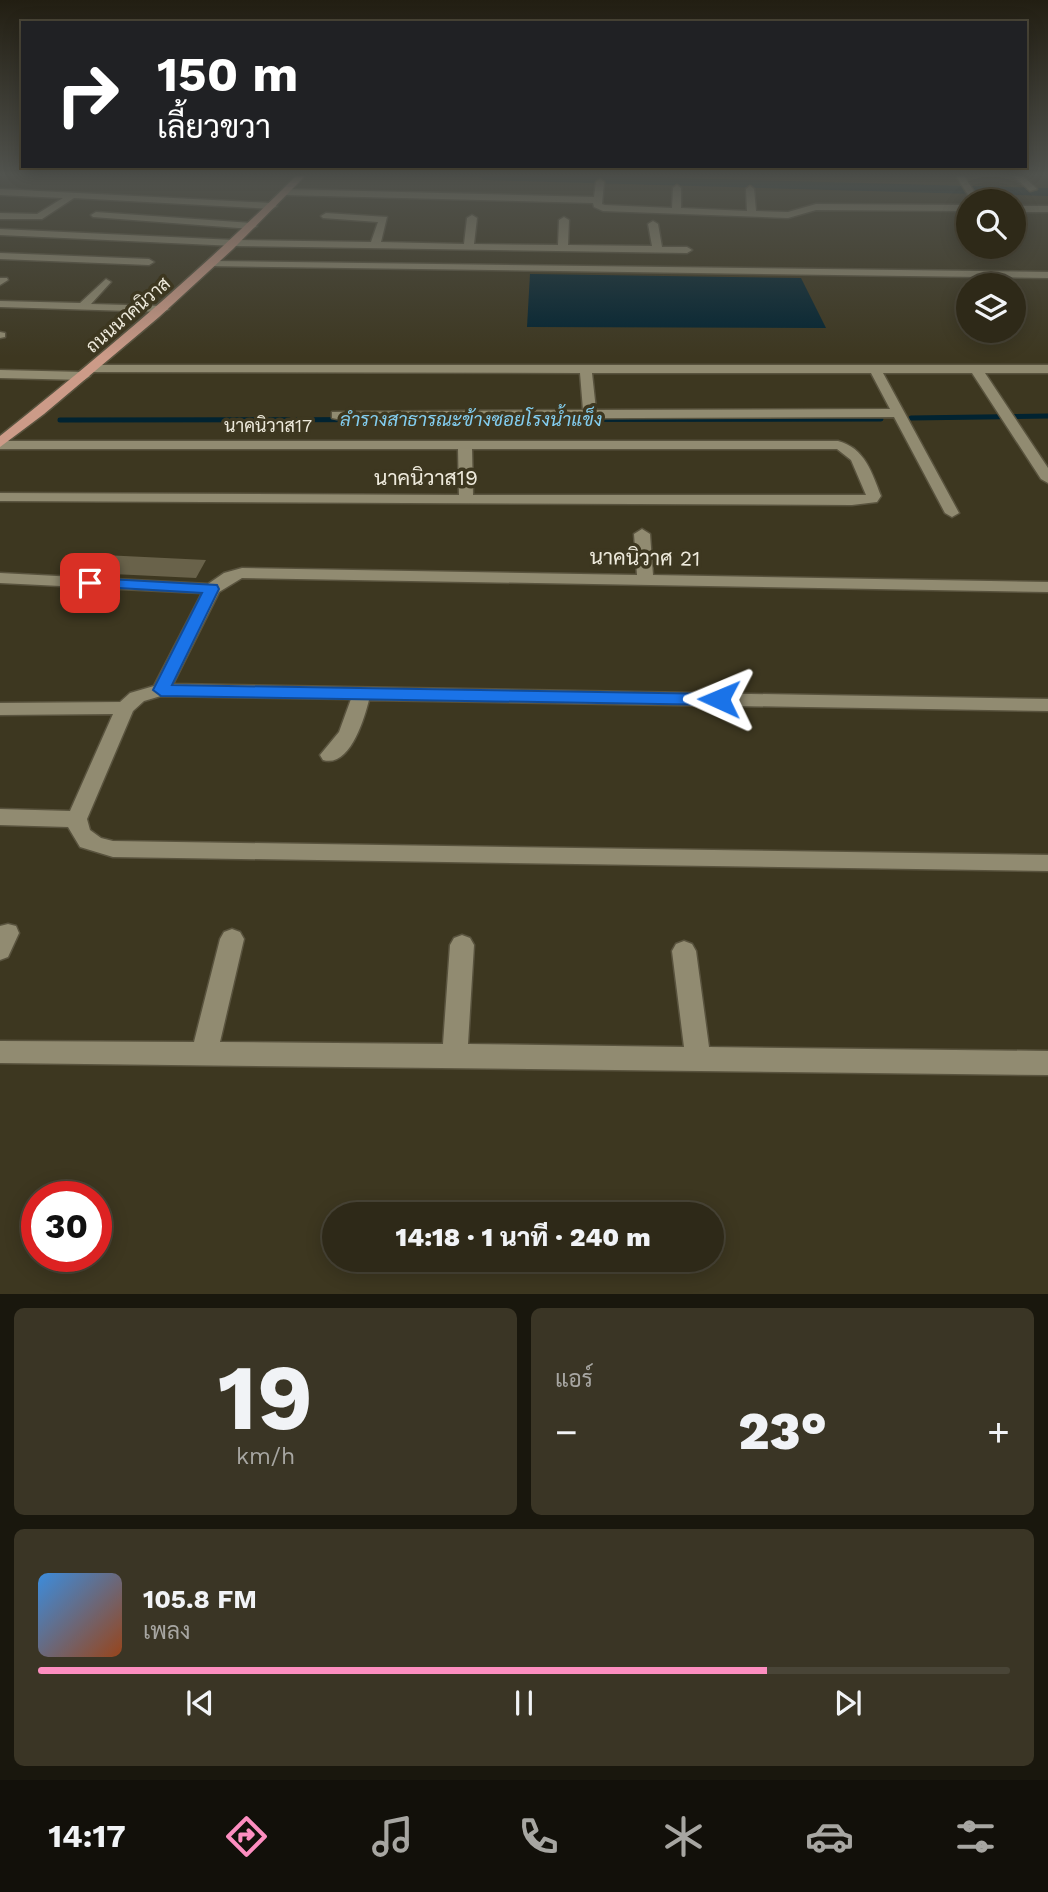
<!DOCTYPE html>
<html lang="th">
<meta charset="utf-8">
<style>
:root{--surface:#2e2918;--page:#3a3525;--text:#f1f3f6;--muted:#a7a6a2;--line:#494537;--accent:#fd8ec0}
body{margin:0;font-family:"Work Sans",Sarabun,sans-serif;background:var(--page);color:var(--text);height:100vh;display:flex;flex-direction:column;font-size:26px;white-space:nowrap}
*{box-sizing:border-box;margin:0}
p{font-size:23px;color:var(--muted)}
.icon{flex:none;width:38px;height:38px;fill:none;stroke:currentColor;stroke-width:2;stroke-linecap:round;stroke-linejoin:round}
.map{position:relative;height:1294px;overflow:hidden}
.drawer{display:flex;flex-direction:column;gap:14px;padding:14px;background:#19170d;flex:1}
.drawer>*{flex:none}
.hud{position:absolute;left:21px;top:21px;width:1006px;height:147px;border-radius:0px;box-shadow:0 4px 18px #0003,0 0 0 2px var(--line);background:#202124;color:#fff;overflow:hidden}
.fabs{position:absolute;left:956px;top:189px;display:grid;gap:14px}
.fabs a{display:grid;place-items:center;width:70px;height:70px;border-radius:50%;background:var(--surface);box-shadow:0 4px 18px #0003,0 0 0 2px var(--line);font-size:35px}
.speed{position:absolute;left:21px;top:1181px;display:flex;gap:14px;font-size:35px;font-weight:700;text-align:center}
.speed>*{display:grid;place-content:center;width:91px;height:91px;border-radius:50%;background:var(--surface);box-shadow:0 4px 18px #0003,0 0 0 2px var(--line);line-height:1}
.speed .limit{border:10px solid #d22;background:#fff;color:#111}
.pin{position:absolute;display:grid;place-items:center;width:60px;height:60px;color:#fff;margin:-30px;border-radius:14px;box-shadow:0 4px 10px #0006}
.me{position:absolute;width:77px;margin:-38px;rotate:271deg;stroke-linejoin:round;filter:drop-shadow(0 0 5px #0008)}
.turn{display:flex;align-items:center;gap:24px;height:147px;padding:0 21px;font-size:32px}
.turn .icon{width:91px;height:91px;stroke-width:2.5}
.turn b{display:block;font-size:49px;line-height:60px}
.big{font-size:52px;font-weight:800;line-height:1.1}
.drawer .widget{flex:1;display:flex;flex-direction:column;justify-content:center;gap:10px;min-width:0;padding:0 24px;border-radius:10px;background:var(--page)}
.drawer .dial{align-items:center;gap:0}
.dial b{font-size:91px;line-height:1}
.song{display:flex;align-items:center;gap:21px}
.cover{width:84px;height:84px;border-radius:10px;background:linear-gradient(135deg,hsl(210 70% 55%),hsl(20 70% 35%))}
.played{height:7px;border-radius:4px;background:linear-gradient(90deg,var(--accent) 75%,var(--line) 75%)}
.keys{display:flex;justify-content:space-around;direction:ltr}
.heat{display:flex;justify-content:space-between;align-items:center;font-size:38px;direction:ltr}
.drawer .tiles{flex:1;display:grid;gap:14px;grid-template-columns:1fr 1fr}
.widget:last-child{grid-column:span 2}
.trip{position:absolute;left:322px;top:1202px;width:402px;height:70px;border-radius:35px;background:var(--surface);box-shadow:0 4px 18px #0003,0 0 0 2px var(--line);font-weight:800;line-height:70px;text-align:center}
.tabs{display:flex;height:112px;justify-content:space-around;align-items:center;background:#12100a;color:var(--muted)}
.tabs .icon{width:49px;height:49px}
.tabs .current{color:var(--accent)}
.tabs b{font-size:32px;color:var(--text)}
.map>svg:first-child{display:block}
</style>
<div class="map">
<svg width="1048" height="1294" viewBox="0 0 1048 1294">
<rect width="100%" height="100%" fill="#3d3720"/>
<path fill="#012331" d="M530,274L801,278L826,328L527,327Z"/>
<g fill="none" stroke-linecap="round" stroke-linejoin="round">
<g stroke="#012331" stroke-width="5">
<path d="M911,418L1048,416"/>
<path d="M60,420L881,419"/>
</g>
<path fill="#012331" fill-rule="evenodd" d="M478,176H608L1048,188V196L484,180Z"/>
</g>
<path fill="#69624a" d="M83,554L206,560L196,578L71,572Z"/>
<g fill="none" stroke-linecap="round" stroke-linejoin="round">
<defs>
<g id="minor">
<path d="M956,176H964L980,201H972Z"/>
<path d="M1014,176H1023L1037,189L1030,191Z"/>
<path d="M600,179L604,182L602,204L605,205L672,208L673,188L677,185L681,188V208L747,211L746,189L750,186L754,189L756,211L788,212L816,204L968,205V211L816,210L788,218L603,211L594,207L593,203L285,195L281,192L285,189L594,197L596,182Z"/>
<path d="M0,189L272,203L277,206L272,209L74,198L42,219H0V213L37,214L63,198L0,195Z"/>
<rect x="1013" y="206" width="35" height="6"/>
<path d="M96,212L252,223L257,226L252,229L93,217L91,215Z"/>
<path d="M326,213L387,217L381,242L464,244L467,218L472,215L477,218L474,244L558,245L559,220L564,217L569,220L568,245L652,246L648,224L653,221L658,224L662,247H687L692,250L687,253L235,246L0,235V229L235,240L371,242L378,222L323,218L321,216Z"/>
<path d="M0,253L149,259L154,262L149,265L0,259Z"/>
<path d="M213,261L1048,272V278L209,266V262Z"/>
<path d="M0,278H7L8,280L0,285Z"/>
<path d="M106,279L111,282L91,304L163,306L169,309L163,312L0,307V301L80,303Z"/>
<path d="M0,332L5,333V337L0,338Z"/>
<path d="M92,365H1048V373H985L1048,468V483L1041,479L972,373H883L959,513L952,517L945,513L894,417L337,419L332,418V412L583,410L580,373L88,372V366ZM592,373H871L890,409L596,410Z"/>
<path d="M0,370L84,372L90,376L84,380L0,378Z"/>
<path d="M0,441H838C865,448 872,473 881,496L877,502L852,505L0,501V493L459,495L458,449H0ZM472,449H837L851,460L866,495H473Z"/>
<path d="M642,529L650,534L653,575L1048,582V592L242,578L219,592L173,684L1048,699V711L369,700C364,719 350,768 323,760L320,755L339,732L351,699L161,696L144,701L133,711L87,819L90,830L101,838L113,841L1048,855V871L113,857L80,847L68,827L0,825V809L70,811L113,714L0,715V703L120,702L130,693L154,686L202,593L0,583V573L208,584L224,573L242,568L637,575L634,534Z"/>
<path d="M8,924L16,926L19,933L8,957L0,960V926Z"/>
<path d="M232,929L240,932L244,939L220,1042L443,1044L450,945L454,938L462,935L470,938L474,945L468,1044L684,1047L672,951L676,944L684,941L692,944L696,951L709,1047L1048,1051V1075L0,1063V1041L194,1042L220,939L224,932Z"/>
</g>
<path id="major" d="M296,176H305L233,249L159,317L44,414L0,447V436C103,354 203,269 296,176Z"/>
</defs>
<use href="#minor" stroke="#59533e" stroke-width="3"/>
<use href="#major" stroke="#59533e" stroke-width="3"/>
<use href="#minor" fill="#918b71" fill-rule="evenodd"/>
<use href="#major" fill="#cc9b88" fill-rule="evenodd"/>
</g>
<linearGradient id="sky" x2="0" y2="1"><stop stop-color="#221e12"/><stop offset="0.49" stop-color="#51534e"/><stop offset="1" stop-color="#51534e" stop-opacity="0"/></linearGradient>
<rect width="1048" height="357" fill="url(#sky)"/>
<path fill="#1a73e8" stroke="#114b97" stroke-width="2" d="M90,578L217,585L219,589L172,685L719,694L727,699L719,705L161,696L153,690L202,593L85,586L83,583L85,580Z"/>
<g text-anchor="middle" stroke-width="7" stroke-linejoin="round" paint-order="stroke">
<g font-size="18" fill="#eeeadc" stroke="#3d3720">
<text transform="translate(128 315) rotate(-41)" y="6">ถนนนาคนิวาส</text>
<text x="268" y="432">นาคนิวาส17</text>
</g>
<g font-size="19" font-style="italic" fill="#83cdef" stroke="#3d3720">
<text x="471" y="426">ลำรางสาธารณะข้างซอยโรงน้ำแข็ง</text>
</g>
<g font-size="21" fill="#eeeadc" stroke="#3d3720">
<text x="426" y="485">นาคนิวาส19</text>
<text transform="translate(645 558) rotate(1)" y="7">นาคนิวาศ 21</text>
</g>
</g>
</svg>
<div class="fabs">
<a><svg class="icon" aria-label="search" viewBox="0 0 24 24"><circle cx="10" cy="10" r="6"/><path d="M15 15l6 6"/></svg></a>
<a><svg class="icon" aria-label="layers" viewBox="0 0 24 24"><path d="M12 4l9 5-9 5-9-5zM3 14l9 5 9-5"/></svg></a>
</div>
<div class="speed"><div class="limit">30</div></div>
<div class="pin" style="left:90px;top:583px;background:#d93025"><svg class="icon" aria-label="arrive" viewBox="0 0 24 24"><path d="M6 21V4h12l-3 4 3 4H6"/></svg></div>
<svg class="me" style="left:719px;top:699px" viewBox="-20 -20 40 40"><path d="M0-17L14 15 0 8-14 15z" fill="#1a73e8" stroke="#fff" stroke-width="4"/></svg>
<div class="trip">14:18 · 1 นาที · 240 m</div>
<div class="hud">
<div class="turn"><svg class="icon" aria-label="right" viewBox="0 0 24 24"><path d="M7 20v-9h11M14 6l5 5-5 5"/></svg><div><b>150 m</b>เลี้ยวขวา</div></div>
</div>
</div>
<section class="drawer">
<div class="tiles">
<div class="widget dial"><b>19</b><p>km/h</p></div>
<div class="widget"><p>แอร์</p>
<div class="heat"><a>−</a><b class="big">23°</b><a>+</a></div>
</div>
<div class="widget">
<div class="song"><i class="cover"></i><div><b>105.8 FM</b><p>เพลง</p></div></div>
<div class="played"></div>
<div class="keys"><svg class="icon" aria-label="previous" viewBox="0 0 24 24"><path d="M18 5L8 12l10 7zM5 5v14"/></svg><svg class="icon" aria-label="pause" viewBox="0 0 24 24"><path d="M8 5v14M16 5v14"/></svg><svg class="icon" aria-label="next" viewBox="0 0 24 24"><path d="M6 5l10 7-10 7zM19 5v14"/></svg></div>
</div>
</div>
</section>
<nav class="tabs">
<b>14:17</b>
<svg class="icon current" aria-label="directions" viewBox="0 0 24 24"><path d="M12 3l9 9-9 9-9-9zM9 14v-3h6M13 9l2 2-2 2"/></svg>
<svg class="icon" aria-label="music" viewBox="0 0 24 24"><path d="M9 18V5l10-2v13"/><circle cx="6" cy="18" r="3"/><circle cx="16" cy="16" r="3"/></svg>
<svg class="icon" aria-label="phone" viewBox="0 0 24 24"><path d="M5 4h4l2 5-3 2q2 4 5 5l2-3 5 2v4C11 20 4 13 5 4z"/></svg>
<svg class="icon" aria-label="climate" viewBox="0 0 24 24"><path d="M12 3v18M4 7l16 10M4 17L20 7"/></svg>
<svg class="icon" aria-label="car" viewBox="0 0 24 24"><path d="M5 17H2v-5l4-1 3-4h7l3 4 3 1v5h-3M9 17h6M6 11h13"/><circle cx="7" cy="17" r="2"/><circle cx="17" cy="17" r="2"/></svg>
<svg class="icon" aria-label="filters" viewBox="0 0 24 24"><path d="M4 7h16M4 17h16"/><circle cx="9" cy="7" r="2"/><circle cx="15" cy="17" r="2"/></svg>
</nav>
